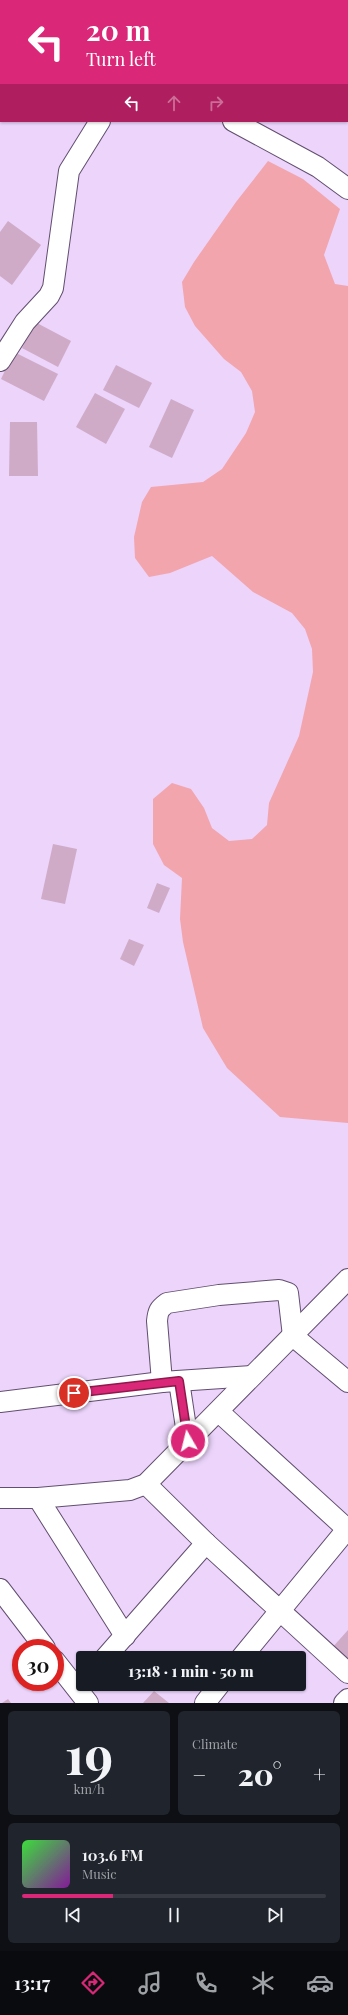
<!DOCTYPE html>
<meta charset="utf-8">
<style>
:root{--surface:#171b24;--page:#20242c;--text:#f1f3f6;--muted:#9ea1a6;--line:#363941;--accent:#db2777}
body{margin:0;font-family:"Playfair Display",serif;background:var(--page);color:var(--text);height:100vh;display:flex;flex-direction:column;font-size:15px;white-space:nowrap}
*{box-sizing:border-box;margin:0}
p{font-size:13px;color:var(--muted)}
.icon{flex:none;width:22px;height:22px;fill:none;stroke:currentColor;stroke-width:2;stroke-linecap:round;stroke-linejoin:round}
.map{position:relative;height:1703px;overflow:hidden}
.details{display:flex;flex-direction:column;gap:8px;padding:8px;background:#0d0f14;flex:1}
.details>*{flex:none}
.banner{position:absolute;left:0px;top:0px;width:348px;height:122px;box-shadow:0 1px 3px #0004;background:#db2777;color:#fff;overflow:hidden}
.speed{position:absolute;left:12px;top:1639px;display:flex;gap:8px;font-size:20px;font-weight:700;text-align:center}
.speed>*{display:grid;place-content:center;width:52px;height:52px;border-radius:50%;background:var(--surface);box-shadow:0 1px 3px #0004;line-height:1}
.speed .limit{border:6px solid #d22;background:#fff;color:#111}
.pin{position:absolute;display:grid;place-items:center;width:34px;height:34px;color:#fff;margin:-17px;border:2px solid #fff;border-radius:50%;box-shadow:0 1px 4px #0007}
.me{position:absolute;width:44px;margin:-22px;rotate:352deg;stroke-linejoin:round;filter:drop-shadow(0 0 3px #0008)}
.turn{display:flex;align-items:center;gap:14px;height:84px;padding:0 20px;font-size:18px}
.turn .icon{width:52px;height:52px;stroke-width:2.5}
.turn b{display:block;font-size:28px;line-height:34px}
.lanes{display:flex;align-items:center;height:38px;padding:0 20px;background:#0003;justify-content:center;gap:20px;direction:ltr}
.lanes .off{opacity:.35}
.big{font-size:30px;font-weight:800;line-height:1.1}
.details .tile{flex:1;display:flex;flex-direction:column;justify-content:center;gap:6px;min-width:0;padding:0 14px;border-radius:6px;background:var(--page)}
.details .dial{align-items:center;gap:0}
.dial b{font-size:52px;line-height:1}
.song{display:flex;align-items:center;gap:12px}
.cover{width:48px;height:48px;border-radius:6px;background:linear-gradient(135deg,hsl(120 70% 55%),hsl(290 70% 35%))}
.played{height:4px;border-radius:2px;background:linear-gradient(90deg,var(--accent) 30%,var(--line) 30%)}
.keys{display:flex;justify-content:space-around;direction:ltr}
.heat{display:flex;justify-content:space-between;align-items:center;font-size:22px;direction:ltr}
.details .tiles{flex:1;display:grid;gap:8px;grid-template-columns:1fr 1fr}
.tile:last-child{grid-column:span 2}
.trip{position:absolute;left:76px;top:1651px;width:230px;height:40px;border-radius:4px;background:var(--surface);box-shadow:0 1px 3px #0004;font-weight:800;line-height:40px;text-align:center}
.dock{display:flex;height:64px;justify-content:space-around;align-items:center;background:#090b0e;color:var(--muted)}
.dock .icon{width:28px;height:28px}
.dock .selected{color:var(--accent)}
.dock b{font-size:18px;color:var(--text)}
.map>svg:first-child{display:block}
</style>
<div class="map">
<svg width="348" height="1703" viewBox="0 0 348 1703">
<rect width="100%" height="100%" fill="#ecd4fb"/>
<g fill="#f2a5ad">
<path d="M312,0H348V33L347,1Z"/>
<path d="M268,161L303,179L340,209L324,255L335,284L348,286V1123L280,1117L227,1068L203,1028L183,942L180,919L182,878L164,865L153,844V799L172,783L191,789L204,808L212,828L229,841L252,839L267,825L269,803L299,736L313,672L312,649L305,629L292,613L253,592L212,556L170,573L149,577L135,558L134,537L142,502L151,487L203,482L222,469L246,433L255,412L252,391L241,372L224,359L195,326L185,307L182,282L194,262L236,202Z"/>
</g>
<g fill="#cfabc8">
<path d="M8,221L41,245L12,285L0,276V232Z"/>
<path d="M35,322L71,341L58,367L22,348Z"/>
<path d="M14,352L58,374L44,401L1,379Z"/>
<path d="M116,365L152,383L139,408L103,390Z"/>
<path d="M95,393L125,409L106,444L76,427Z"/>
<path d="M171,399L194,410L172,458L149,447Z"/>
<path d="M10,422H37L38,476H9Z"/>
<path d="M53,844L77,849L65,904L41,899Z"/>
<path d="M157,883L170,888L159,913L147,908Z"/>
<path d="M129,939L144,945L134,966L120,959Z"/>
<path d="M348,1630V1664L331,1649Z"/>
<path d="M154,1691L169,1703H143Z"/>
<path d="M8,1699L11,1703H2Z"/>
</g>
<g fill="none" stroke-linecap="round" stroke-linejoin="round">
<defs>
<g id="street">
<path d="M28,0L29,1"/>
<path d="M161,1L162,0"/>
<path d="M233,121L318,167L348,189"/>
<path d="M0,361L25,322L49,296L53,288L69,171L100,121"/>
<path d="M179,1381L188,1441"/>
<path d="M162,1382L157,1321C158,1311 159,1309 167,1303L219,1295L279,1290L288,1293L293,1336L348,1382"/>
<path d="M0,1402L162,1382L252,1376"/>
<path d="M219,1412L347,1529"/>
<path d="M146,1484L206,1543L348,1673"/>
<path d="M0,1498H38L130,1490L146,1484L348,1279"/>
<path d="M38,1498L125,1636"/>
<path d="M0,1589L45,1648"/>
<path d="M105,1658L206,1543"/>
<path d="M241,1658L348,1528"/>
<path d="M55,1661L88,1703"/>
<path d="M205,1703L220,1684"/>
<path d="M344,1703L348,1699"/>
</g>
</defs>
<use href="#street" stroke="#624e6f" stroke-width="22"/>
<use href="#street" stroke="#fff" stroke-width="20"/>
</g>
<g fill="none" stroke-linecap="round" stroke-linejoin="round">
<defs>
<path id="route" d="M74,1393L179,1381L188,1441"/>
</defs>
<use href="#route" stroke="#8e194d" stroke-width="10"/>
<use href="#route" stroke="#db2777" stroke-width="7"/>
</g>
</svg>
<div class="speed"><div class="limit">30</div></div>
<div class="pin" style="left:74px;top:1393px;background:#d93025"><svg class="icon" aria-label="arrive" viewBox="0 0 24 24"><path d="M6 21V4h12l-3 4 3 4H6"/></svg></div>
<svg class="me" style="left:188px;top:1441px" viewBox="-20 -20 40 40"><circle r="17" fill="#db2777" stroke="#fff" stroke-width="3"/><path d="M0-11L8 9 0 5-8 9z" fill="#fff"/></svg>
<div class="trip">13:18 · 1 min · 50 m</div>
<div class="banner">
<div class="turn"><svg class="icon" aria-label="left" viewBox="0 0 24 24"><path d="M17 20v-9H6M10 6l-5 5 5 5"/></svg><div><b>20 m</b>Turn left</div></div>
<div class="lanes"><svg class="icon" aria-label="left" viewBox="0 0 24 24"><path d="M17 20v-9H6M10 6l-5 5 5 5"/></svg><svg class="icon off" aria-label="ahead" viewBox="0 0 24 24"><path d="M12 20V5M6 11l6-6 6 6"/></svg><svg class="icon off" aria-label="right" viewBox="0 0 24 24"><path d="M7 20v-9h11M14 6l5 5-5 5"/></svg></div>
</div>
</div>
<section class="details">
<div class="tiles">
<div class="tile dial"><b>19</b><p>km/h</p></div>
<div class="tile"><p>Climate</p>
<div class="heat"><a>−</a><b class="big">20°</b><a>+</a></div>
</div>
<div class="tile">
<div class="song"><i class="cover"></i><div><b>103.6 FM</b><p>Music</p></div></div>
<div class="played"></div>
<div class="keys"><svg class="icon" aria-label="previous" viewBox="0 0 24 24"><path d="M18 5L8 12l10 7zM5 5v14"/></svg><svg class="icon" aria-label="pause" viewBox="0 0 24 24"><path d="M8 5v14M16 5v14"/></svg><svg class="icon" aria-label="next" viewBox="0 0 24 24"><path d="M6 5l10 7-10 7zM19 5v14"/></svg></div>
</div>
</div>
</section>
<nav class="dock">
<b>13:17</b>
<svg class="icon selected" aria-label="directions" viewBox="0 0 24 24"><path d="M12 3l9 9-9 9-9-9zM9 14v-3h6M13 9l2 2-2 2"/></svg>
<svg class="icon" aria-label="music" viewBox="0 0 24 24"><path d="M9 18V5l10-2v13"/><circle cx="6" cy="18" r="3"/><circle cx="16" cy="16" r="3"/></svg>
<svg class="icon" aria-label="phone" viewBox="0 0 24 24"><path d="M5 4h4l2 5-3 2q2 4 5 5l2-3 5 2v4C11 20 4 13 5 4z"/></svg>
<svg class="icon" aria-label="climate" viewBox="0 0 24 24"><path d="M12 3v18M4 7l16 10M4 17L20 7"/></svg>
<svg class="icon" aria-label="car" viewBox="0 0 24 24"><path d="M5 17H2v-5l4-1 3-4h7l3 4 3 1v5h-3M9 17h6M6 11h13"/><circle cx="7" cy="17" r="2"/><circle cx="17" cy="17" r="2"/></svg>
</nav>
